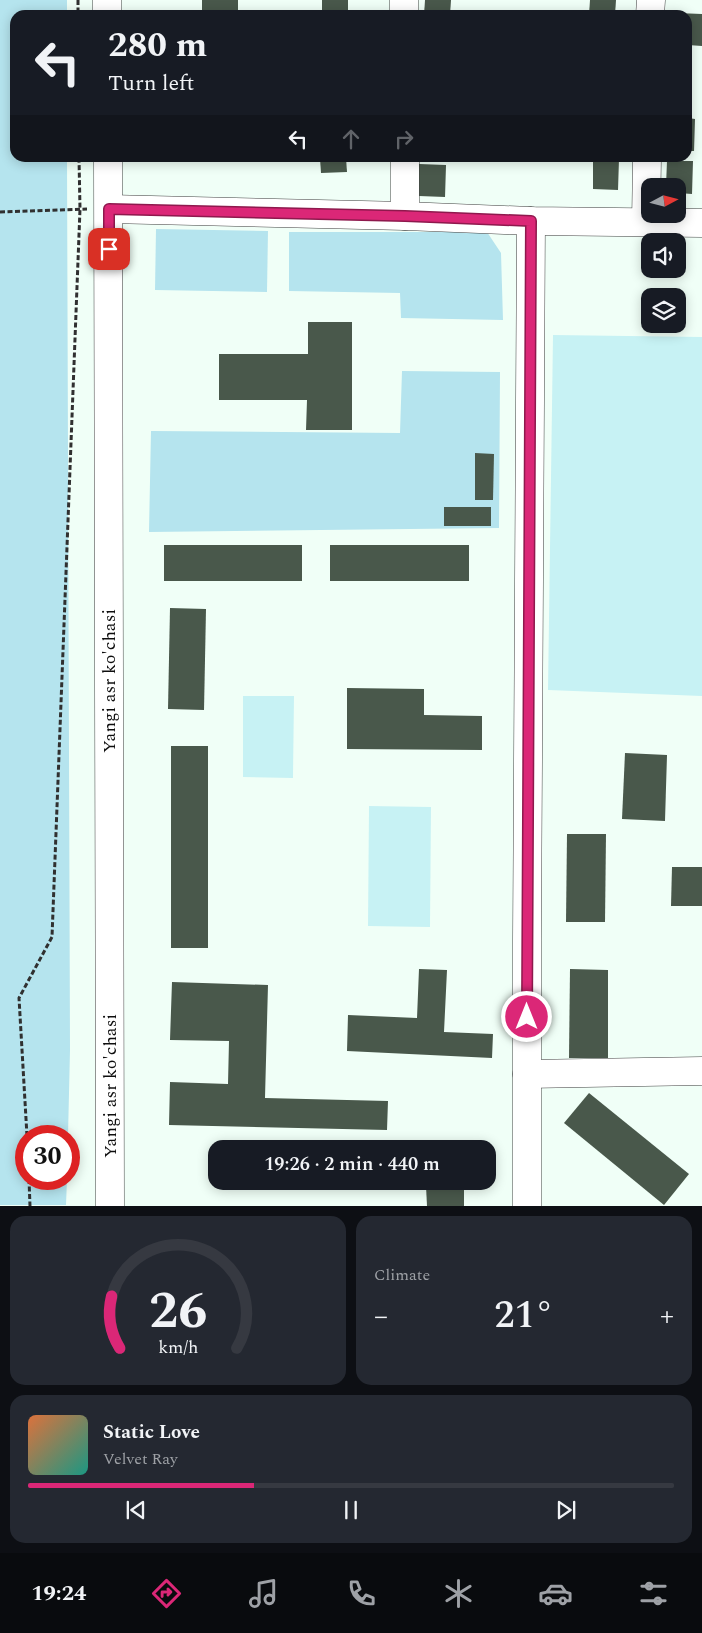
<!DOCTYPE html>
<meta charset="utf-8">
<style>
:root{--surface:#171b24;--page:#242831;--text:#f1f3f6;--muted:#9ea1a6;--line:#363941;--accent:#db2777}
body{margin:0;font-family:Spectral,serif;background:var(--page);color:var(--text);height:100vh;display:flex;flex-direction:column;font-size:19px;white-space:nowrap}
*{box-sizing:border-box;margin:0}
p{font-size:16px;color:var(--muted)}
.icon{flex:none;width:28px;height:28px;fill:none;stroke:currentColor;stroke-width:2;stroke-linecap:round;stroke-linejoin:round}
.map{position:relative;height:1206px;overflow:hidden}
.sheet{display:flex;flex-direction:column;gap:10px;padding:10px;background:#0d0f14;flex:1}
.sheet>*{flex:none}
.top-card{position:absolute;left:10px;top:10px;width:682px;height:152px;border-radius:15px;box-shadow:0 2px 12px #0003;background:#171b24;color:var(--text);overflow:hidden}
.needle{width:32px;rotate:83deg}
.tools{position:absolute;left:641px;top:178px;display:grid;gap:10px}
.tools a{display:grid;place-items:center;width:45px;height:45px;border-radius:10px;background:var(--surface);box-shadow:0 2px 12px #0003;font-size:25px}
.speed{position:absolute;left:15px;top:1125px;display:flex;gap:10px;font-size:25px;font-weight:700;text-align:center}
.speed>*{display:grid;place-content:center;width:65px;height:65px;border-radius:50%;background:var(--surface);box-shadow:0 2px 12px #0003;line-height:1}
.speed .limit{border:8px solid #d22;background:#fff;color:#111}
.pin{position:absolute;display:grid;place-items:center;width:42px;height:42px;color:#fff;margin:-21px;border-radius:10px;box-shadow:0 2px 8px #0006}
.me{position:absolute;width:55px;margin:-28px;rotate:0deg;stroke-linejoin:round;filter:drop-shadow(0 0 4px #0008)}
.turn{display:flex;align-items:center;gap:18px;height:105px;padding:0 15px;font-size:22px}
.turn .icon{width:65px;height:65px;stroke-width:2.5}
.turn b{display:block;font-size:35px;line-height:42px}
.lanes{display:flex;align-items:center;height:48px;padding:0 15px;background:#0003;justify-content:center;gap:25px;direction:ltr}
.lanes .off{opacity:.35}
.big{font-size:38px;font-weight:600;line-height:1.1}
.sheet .tile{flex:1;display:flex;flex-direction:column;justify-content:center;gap:8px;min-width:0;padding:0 18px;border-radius:15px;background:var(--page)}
.sheet .dial{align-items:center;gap:0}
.dial svg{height:130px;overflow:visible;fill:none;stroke:var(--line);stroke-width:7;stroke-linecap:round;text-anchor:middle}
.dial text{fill:var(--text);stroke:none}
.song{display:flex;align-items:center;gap:15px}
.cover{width:60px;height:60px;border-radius:8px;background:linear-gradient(135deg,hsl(20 70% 55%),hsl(170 70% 35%))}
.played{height:5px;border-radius:2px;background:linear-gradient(90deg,var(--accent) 35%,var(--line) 35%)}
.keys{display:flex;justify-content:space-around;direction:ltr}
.heat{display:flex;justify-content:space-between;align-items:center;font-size:28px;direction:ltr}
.sheet .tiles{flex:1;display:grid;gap:10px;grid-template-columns:1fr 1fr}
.tile:last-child{grid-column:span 2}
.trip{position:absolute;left:208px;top:1140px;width:288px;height:50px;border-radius:15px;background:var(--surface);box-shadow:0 2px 12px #0003;font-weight:600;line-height:50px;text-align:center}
.dock{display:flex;height:80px;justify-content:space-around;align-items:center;background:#090b0e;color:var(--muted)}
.dock .icon{width:35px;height:35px}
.dock .current{color:var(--accent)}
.dock b{font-size:22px;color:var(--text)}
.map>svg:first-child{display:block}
</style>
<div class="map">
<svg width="702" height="1206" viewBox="0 0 702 1206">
<rect width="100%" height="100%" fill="#f0fff7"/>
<g fill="#b5e4ee">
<path d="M0,0H67V15H15V158H67L70,1050L68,1136H26V1179H67L66,1205H0Z"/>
<path d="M156,229L268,231L267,292L155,290Z"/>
<path d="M289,232H487L501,253L503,320L401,318L400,293L289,291Z"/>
<path d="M402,371L500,372L499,528L149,532L151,431L400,433Z"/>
</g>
<g fill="#c7f2f4">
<path d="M553,335L702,337V696L548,690Z"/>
<path d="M243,696H294L293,778L243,777Z"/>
<path d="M369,806L431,807L430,927L368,926Z"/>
</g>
<g fill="#49584b">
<rect x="202" y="0" width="36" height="15"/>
<rect x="322" y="0" width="26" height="15"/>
<path d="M425,0H451L450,15H424Z"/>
<path d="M590,0H616L615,15H589Z"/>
<path d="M677,13L702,14V46L688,45V15H677Z"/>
<path d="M688,118L695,119L694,151H688Z"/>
<path d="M320,158H346L347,172L321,173Z"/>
<path d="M593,158H619L618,190L593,189Z"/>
<path d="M667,161H693L692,194L678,193V186H666Z"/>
<path d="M419,164L446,165L445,197L419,196Z"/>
<path d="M308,322H352V430H306L307,400H219V354H308Z"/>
<path d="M475,453L494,454L493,500H475Z"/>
<rect x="444" y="507" width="47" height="19"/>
<rect x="164" y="545" width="138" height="36"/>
<rect x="330" y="545" width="139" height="36"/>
<path d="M170,608L206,609L204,710L168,709Z"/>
<path d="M347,688L424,689V715L482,716V750L347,749Z"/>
<rect x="171" y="746" width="37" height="202"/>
<path d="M625,753L667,755L665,821L622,819Z"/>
<path d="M567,834H606L605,922H566Z"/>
<path d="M672,867H702V906H671Z"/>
<path d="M419,969L447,970L444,1032L493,1034L492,1058L347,1051L348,1015L417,1018Z"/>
<path d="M570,969L608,970V1058H569Z"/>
<path d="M172,982L268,985L265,1098L388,1101L387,1130L169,1125L170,1082L228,1084L229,1041L170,1040Z"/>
<path d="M589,1093L689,1174L664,1205L564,1123Z"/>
<path d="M426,1186H464V1206H427Z"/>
</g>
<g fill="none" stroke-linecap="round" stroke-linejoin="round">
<defs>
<g id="minor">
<path d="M107,0V15"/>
<path d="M404,0V15"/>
<path d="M650,15L651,0"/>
<path d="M108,158L110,1206"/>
<path d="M405,158V216"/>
<path d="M109,209L405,216L531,221L702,223"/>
<path d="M646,222L647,158"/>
<path d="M527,1074L702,1071"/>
<path d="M527,1206V941L531,221"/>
</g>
</defs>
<use href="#minor" stroke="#414141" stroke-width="29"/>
<g stroke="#303030" stroke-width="3" stroke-dasharray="5 2.5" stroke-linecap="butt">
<path d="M78,0V15"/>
<path d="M0,212L87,209"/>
<path d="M27,1136L19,998L52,937L80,209L79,158"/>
<path d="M29,1179L30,1206"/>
</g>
<use href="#minor" stroke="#fff" stroke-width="28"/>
</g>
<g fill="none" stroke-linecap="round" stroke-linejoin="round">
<defs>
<path id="route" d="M109,249V209L405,216L531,221L527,1017"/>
</defs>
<use href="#route" stroke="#8e194d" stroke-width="12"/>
<use href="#route" stroke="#db2777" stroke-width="9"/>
</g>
<g text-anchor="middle" stroke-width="5" stroke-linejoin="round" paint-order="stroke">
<g font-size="18" fill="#0e0e0e" stroke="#fff">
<text transform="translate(109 681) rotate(-90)" y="6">Yangi asr ko'chasi</text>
<text transform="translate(110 1086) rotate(-90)" y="6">Yangi asr ko'chasi</text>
</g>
</g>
</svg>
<div class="tools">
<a><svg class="needle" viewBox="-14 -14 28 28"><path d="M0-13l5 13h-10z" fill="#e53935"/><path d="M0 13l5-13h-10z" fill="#9ea1a6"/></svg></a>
<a><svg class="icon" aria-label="sound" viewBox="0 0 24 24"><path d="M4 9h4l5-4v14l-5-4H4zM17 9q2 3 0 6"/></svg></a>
<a><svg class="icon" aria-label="layers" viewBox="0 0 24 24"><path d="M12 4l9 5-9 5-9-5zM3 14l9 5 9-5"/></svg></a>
</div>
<div class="speed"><div class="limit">30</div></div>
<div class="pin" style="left:109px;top:249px;background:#d93025"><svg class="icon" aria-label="arrive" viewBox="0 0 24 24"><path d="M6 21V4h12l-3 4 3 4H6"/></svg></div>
<svg class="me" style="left:527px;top:1017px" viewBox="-20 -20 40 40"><circle r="17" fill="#db2777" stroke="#fff" stroke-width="3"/><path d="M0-11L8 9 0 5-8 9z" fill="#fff"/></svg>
<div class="trip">19:26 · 2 min · 440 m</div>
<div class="top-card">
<div class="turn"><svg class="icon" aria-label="left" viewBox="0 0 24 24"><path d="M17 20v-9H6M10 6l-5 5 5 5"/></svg><div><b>280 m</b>Turn left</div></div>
<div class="lanes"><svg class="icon" aria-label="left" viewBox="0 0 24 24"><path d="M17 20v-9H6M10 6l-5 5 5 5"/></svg><svg class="icon off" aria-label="ahead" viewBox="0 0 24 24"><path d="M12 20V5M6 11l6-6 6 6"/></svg><svg class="icon off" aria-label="right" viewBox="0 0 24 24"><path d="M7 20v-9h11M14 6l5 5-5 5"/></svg></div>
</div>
</div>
<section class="sheet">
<div class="tiles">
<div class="tile dial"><svg viewBox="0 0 100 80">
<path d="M14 69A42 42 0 1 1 86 69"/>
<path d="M14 69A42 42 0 0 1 9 37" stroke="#db2777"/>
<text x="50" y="56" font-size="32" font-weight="700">26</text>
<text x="50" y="72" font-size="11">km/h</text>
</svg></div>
<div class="tile"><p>Climate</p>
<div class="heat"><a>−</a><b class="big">21°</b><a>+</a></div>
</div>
<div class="tile">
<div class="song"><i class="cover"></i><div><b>Static Love</b><p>Velvet Ray</p></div></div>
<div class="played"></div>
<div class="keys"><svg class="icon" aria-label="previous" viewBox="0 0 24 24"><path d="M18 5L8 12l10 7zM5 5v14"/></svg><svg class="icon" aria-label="pause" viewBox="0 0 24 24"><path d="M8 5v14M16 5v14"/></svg><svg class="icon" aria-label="next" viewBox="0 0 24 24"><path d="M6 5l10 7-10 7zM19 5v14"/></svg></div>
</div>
</div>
</section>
<nav class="dock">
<b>19:24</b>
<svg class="icon current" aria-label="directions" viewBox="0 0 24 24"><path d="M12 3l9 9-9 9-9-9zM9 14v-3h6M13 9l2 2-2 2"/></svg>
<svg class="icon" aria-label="music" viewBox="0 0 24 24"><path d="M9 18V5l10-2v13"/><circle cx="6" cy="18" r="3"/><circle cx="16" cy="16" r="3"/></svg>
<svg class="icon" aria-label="phone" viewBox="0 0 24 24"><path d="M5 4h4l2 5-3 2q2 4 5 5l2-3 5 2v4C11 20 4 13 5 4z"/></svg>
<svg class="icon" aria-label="climate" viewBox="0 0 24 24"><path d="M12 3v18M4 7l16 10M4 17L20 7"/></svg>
<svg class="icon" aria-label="car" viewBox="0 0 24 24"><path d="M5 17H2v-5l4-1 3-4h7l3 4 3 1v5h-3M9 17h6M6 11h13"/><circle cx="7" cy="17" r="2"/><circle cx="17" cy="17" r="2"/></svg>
<svg class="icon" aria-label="filters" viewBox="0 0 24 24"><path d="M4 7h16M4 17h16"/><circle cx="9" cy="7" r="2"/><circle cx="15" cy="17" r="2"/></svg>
</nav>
